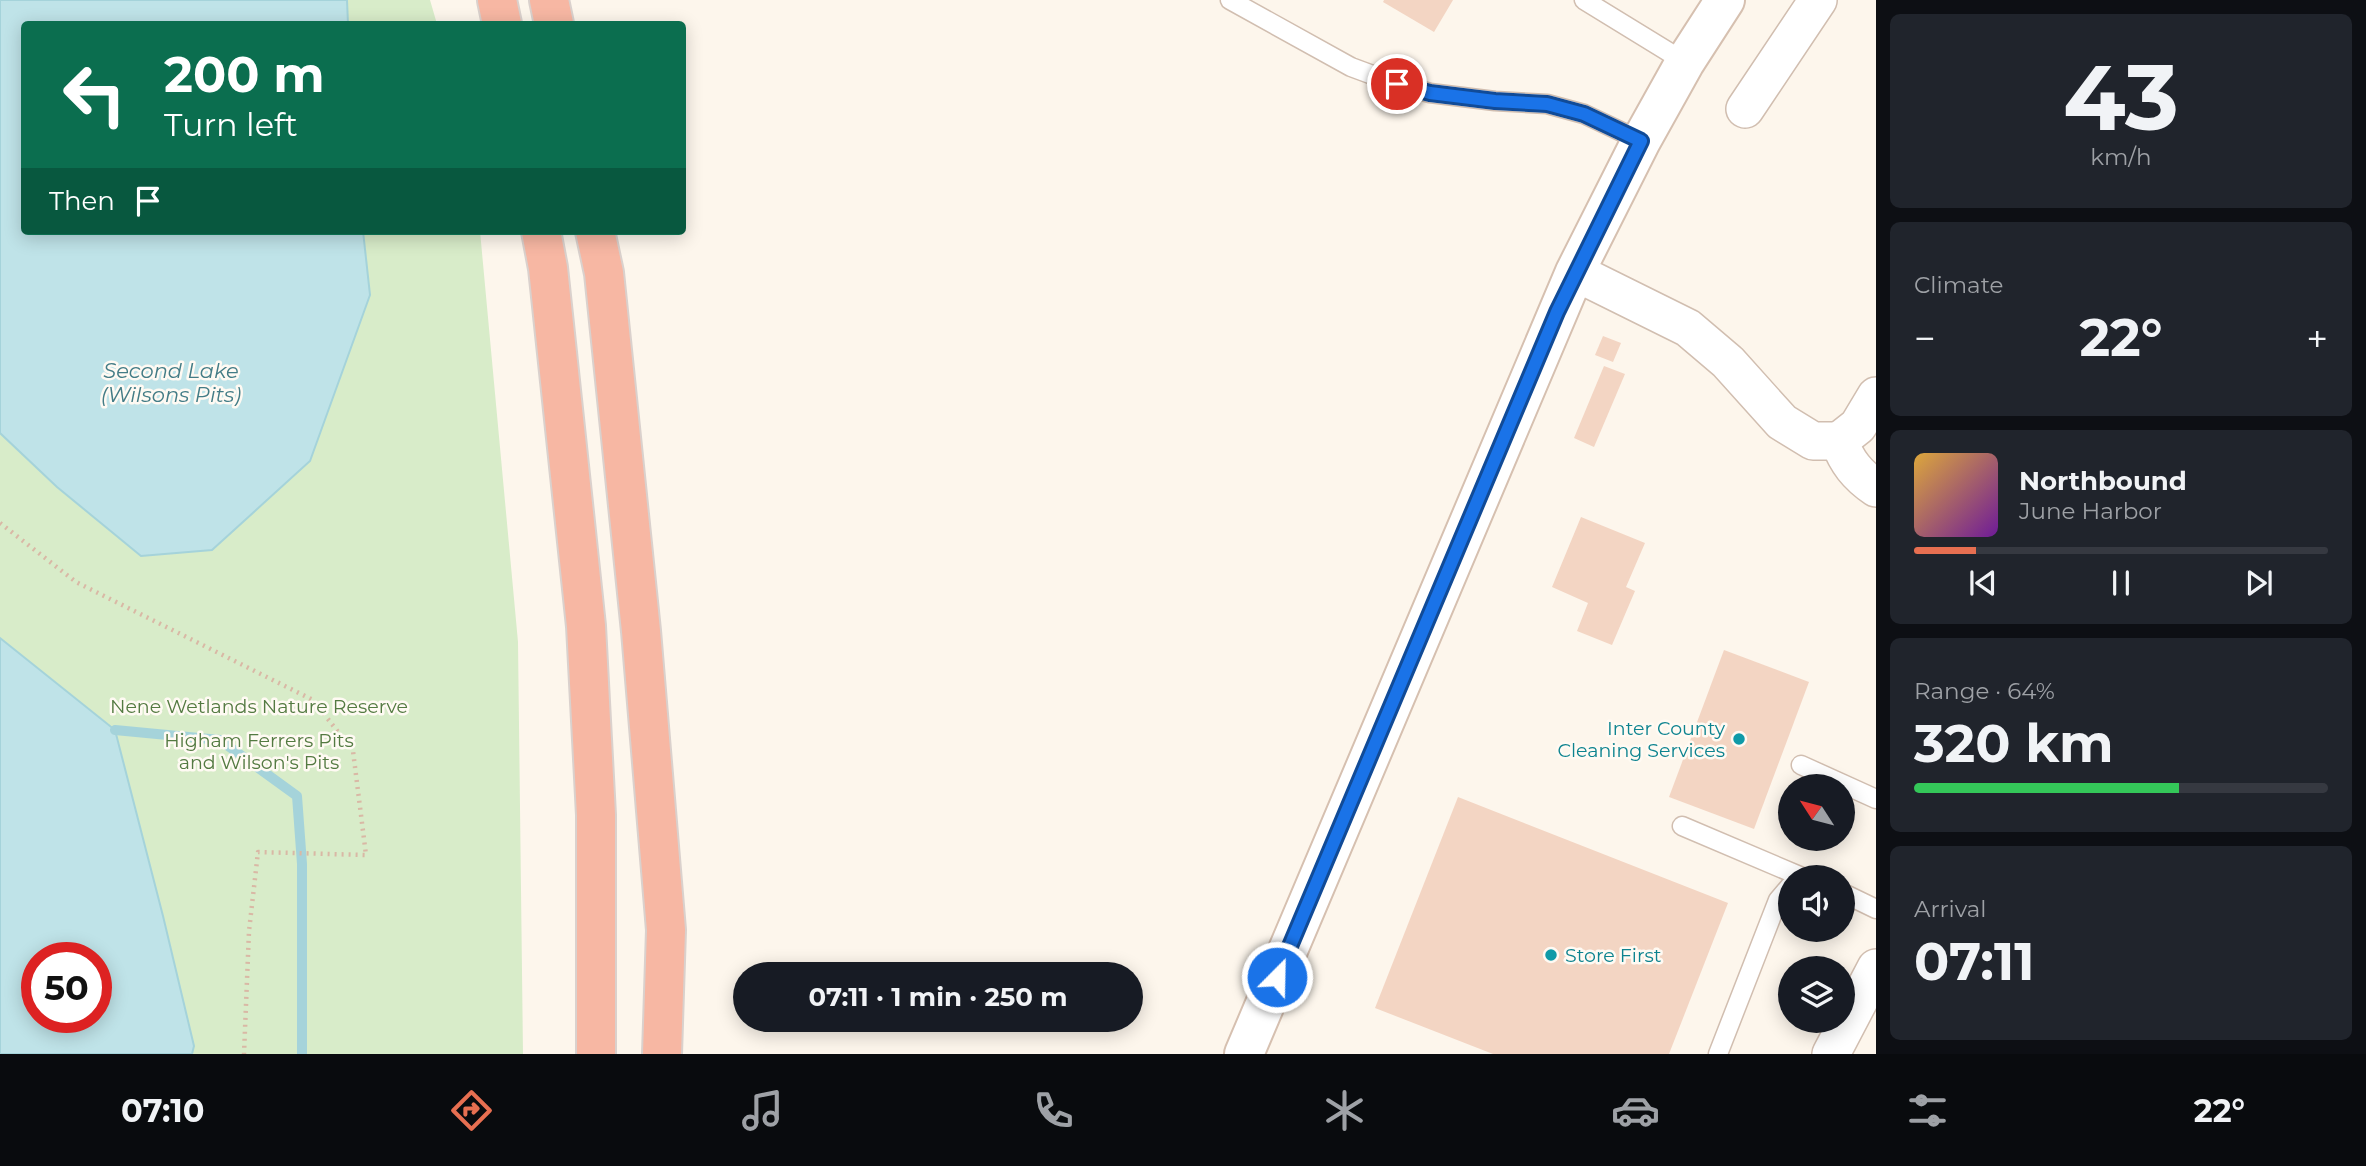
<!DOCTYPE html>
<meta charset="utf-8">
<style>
:root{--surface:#171b24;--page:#20242c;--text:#f1f3f6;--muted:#9ea1a6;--line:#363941;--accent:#e76f51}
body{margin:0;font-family:Montserrat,sans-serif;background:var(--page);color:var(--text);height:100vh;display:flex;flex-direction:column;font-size:26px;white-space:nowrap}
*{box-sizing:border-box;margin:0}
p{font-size:23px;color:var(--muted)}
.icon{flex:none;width:38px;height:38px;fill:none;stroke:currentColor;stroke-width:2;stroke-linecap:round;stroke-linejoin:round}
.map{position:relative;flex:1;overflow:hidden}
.panel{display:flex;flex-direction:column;gap:14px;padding:14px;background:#0d0f14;width:490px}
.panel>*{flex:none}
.top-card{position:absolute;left:21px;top:21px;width:665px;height:214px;border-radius:7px;box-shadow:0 4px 18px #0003;background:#0b6e4f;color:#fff;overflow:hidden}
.needle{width:46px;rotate:306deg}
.tools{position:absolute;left:1778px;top:774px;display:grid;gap:14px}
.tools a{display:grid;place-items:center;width:77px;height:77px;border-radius:50%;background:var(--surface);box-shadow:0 4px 18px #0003;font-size:35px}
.speed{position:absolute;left:21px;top:942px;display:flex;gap:14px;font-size:35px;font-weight:700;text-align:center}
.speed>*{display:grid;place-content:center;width:91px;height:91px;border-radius:50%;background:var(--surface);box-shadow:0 4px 18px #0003;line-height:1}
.speed .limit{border:10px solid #d22;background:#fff;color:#111}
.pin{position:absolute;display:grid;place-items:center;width:60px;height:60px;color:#fff;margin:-30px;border:4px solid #fff;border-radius:50%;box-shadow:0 2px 7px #0007}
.me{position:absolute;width:77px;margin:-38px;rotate:23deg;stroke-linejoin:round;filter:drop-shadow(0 0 5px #0008)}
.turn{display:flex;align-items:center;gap:24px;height:147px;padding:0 28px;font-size:32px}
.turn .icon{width:91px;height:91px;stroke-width:2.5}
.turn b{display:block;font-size:49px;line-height:60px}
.then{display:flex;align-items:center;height:66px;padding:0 28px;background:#0003;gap:14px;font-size:26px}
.big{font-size:52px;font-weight:700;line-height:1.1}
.panel .tile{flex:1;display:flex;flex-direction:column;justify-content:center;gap:10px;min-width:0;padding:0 24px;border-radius:10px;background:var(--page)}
.panel .dial{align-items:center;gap:0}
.dial b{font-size:91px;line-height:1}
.song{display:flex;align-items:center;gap:21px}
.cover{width:84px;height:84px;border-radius:10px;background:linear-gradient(135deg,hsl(40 70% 55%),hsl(280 70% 35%))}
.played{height:7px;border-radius:4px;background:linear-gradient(90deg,var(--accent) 15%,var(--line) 15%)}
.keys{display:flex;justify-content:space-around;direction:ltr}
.heat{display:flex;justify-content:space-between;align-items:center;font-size:38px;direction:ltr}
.charge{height:10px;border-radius:5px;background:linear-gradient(90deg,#34c759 64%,var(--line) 0)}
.trip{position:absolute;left:733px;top:962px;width:410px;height:70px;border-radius:35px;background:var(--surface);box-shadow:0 4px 18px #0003;font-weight:700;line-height:70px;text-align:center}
.dock{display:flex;height:112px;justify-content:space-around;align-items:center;background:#090b0e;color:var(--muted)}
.dock .icon{width:49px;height:49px}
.dock .current{color:var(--accent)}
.dock b{font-size:32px;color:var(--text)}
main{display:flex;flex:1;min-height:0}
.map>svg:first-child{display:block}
</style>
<main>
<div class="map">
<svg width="1876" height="1054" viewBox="0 0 1876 1054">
<rect width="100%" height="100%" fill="#fdf6ec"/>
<path fill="#d8ecc9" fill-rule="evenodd" d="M0,0H430L437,24H24V231H480L518,642L523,1054H0ZM37,957H96V1017H37Z"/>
<g fill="#bfe3e8" stroke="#a5d3da" stroke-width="2" fill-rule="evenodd">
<path d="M0,0H347L348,24H24V231H363L370,295L310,461L212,550L141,556L57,487L0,433Z"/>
<path d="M0,638L115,730L163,916L194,1046L192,1054H0ZM37,957H96V1017H37Z"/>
</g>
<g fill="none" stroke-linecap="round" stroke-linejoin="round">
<path stroke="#a5d3da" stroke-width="10" d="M115,730L220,740L297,796L302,864V1054"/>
</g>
<g fill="#f3d5c3">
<path d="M1384,0H1453L1434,32L1383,2Z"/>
<path d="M1603,336L1621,343L1613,362L1595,355Z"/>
<path d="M1604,366L1625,374L1594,447L1574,438Z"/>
<path d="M1581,517L1645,543L1626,587L1635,591L1612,645L1577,631L1588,603L1552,587Z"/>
<path d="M1724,650L1809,682L1754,829L1669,797Z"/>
<path d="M1458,797L1728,903L1669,1054H1493L1375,1008Z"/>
</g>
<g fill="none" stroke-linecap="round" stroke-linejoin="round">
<defs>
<g id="lane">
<path d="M1230,0L1351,67L1397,84L1430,93L1495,101L1547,104L1584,114L1641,141"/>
<path d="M1584,0L1685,62"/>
<path d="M1801,765L1876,799"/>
<path d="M1682,826L1802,877"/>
<path d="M1843,893L1876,909"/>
<path d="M1718,1054L1778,900L1790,886"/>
</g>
<g id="street">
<path d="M1745,109L1818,0"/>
<path d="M1575,272L1688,328L1728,362L1782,422L1813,441H1839"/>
<path d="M1839,441C1847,462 1857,475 1876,488"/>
<path d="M1839,441L1858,426L1876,396"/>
<path d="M1831,1054L1876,968"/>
</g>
<path id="secondary" d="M1244,1054L1575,272L1641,141L1685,62L1725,0"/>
<g id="highway">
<path d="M497,0L502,24"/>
<path d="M549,0L554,24"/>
<path d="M541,231L548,268L586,626L596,815V1054"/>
<path d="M595,231L604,273L641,631L666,930L662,1054"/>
</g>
</defs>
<use href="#lane" stroke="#d1beb0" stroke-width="21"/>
<use href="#street" stroke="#d1beb0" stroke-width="40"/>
<use href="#secondary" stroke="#d6c0b0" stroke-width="42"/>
<use href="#highway" stroke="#dad1cd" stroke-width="42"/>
<path stroke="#d9b8a5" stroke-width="4.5" stroke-dasharray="2 5" stroke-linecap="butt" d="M0,523L76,582L313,700L353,751L366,855L258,852L249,931L244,1054"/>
<use href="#lane" stroke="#fff" stroke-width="18"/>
<use href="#street" stroke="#fff" stroke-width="37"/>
<use href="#secondary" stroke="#fff" stroke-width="38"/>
<use href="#highway" stroke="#f7b7a3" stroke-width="38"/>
</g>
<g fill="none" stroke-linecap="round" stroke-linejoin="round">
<defs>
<path id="route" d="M1277,977L1557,312L1641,141L1584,114L1547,104L1495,101L1430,93L1397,84"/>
</defs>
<use href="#route" stroke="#114b97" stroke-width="18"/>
<use href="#route" stroke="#1a73e8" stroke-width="12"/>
</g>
<g fill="#0f9aa8" stroke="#fffaf3" stroke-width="2.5">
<circle cx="1739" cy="739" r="7"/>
<circle cx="1551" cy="955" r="7"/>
</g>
<g text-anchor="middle" stroke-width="5" stroke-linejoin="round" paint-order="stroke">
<g font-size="19" fill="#537a41" stroke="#fffaf3">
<text x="259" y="713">Nene Wetlands Nature Reserve</text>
<text x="259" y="747">Higham Ferrers Pits<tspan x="259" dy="22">and Wilson's Pits</tspan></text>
</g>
<g font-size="19" fill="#0d838f" stroke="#fffaf3" text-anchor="end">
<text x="1725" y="735">Inter County<tspan x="1725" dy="22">Cleaning Services</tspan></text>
<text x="1565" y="962" text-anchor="start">Store First</text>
</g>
<g font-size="21" font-style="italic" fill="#437c86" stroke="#fffaf3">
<text x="171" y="378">Second Lake<tspan x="171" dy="24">(Wilsons Pits)</tspan></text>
</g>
</g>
</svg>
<div class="tools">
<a><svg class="needle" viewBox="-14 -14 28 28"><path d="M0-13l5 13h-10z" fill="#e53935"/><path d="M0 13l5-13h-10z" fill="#9ea1a6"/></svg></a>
<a><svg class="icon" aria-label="sound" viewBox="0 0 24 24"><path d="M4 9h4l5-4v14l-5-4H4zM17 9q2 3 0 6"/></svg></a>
<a><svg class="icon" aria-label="layers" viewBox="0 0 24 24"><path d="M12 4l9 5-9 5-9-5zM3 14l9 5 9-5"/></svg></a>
</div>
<div class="speed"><div class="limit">50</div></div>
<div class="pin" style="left:1397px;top:84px;background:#d93025"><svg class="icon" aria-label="arrive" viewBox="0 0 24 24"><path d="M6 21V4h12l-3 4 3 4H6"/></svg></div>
<svg class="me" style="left:1277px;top:977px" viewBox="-20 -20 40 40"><circle r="17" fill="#1a73e8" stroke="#fff" stroke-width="3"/><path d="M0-11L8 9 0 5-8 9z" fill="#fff"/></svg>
<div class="trip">07:11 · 1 min · 250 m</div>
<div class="top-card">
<div class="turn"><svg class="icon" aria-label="left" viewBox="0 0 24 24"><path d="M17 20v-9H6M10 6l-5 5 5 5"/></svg><div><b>200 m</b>Turn left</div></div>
<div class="then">Then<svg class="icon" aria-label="arrive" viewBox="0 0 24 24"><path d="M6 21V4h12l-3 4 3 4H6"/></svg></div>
</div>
</div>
<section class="panel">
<div class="tile dial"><b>43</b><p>km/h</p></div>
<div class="tile"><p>Climate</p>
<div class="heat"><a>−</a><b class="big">22°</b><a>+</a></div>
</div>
<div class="tile">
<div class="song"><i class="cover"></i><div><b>Northbound</b><p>June Harbor</p></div></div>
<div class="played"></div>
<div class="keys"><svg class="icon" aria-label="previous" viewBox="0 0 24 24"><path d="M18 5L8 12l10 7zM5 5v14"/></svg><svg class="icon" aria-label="pause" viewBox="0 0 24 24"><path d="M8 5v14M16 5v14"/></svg><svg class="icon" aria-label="next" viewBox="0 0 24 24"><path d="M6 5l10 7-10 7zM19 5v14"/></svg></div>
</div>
<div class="tile"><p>Range · 64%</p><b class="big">320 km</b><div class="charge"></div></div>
<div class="tile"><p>Arrival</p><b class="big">07:11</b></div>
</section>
</main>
<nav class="dock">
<b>07:10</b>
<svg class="icon current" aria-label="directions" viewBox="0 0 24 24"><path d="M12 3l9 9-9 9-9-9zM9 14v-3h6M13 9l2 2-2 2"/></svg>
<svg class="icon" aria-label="music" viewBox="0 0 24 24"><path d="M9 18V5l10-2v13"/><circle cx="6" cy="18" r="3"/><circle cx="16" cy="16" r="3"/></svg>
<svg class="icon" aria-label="phone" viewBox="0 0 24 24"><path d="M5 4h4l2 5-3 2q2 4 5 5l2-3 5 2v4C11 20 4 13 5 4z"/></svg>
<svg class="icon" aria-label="climate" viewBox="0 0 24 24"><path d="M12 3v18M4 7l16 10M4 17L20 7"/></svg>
<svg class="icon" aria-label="car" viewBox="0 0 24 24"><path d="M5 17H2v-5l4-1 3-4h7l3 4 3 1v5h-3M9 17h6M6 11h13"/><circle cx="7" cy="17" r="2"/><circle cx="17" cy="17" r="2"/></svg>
<svg class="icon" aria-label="filters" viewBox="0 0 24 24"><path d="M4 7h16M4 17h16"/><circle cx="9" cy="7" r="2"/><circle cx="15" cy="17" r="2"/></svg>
<b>22°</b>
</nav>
